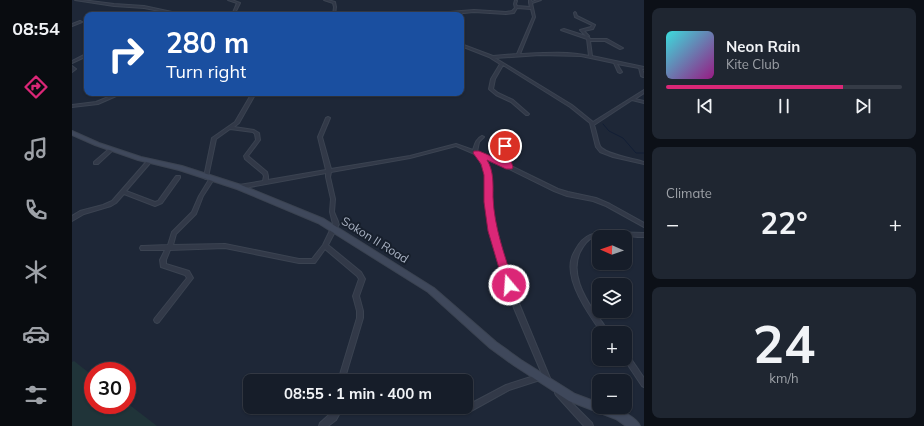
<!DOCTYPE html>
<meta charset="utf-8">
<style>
:root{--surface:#161d29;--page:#1f2631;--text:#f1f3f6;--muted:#9ea2a8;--line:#353b46;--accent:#db2777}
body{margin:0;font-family:Mulish,sans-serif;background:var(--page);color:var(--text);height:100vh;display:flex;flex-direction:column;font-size:15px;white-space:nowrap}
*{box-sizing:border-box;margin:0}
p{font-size:13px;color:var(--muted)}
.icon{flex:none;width:22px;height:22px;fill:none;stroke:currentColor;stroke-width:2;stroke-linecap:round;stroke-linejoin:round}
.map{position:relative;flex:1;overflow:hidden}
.side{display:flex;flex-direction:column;gap:8px;padding:8px;background:#0c1017;width:280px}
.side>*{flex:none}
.top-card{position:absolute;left:12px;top:12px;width:380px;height:84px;border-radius:8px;box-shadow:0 1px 3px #0004,0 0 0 1px var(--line);background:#1a4fa0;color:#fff;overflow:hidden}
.needle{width:26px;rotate:272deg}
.controls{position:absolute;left:520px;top:230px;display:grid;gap:8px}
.controls a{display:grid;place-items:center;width:40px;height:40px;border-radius:8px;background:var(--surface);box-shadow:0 1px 3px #0004,0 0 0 1px var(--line);font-size:20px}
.speed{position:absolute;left:12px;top:362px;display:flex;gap:8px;font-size:20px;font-weight:700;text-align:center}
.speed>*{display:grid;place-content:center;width:52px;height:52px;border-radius:50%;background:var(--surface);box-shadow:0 1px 3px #0004,0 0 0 1px var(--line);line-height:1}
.speed .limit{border:6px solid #d22;background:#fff;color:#111}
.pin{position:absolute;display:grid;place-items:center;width:34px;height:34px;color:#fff;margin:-17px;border:2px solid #fff;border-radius:50%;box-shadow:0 1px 4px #0007}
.me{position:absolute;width:44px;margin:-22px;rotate:342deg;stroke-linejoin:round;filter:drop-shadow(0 0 3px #0008)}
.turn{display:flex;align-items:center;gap:14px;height:84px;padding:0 16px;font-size:18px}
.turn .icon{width:52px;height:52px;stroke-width:2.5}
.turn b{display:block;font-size:28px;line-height:34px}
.big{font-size:30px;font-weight:700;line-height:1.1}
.side .widget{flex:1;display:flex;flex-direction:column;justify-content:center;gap:6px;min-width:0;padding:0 14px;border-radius:8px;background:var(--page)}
.side .dial{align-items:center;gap:0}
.dial b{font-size:52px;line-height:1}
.song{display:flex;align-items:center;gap:12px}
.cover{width:48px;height:48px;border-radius:6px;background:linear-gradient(135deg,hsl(180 70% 55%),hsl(310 70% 35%))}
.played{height:4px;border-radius:2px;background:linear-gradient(90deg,var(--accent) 75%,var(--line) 75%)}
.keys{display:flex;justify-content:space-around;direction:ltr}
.heat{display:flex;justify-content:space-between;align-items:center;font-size:22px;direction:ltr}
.trip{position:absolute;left:171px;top:374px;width:230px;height:40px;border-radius:8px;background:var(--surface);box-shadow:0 1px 3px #0004,0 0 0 1px var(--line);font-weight:700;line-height:40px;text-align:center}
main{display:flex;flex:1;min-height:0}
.menu{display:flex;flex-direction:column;width:72px;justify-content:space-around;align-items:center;background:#090c10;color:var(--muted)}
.menu .icon{width:28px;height:28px}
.menu .active{color:var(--accent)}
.menu b{font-size:18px;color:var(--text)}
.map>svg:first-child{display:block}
</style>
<main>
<nav class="menu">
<b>08:54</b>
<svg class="icon active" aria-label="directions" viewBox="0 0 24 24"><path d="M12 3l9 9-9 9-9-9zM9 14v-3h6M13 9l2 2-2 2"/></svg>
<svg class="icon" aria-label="music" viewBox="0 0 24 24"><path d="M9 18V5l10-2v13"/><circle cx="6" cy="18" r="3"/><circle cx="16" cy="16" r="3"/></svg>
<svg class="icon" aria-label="phone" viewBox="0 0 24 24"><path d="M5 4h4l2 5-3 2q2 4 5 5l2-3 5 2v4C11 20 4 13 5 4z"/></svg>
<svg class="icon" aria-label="climate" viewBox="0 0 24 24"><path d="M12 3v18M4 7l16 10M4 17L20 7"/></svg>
<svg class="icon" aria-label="car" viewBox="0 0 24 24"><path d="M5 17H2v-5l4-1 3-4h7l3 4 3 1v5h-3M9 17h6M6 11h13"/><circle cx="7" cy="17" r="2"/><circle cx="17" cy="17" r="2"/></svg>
<svg class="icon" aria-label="filters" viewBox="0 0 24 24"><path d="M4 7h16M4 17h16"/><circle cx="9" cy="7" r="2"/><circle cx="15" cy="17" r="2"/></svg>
</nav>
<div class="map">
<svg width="572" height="426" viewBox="0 0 572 426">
<rect width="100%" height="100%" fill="#1e2737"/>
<path fill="#203439" d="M2,361L21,376V405H55V403L85,426H0V362Z"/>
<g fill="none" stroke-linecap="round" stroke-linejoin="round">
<path stroke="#121e35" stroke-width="1" d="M531,124L537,131L551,138L564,153H572"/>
<defs>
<g id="street">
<path d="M3,0H10L42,4L72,6L114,15H109L72,8L42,6Z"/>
<path d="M156,0H160L168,3L162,15H160L165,3Z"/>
<path d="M252,0H256L263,2L264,7L263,15H261L262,7L261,3Z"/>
<path d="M443,0L445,1L444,4L445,6L458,7L457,3V0H459L460,2L465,0H469L460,3L463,17L448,54C470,53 497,51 517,56L515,39L489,30L492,29L514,36L508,30L519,27L520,25L503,17L502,13L503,12L504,13L505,16L523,25L521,29L512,31L517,36L515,37H517L518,39H535L551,48L548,49L533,41H518L520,56L572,67V69H570L572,74V77H571L569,76L567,68L545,64L550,72L548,73L546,72L542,63L509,56L468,55L423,58L500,105L521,122L572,90V93L563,99L572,101V103L560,100L522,125C524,130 526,142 528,146C532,154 563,159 572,162V164L541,157L528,152L524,147L518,123L498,107L431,65L423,79L421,89L426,93L441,100L457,114L456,115H454L439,102L424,95L418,90L417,89L419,79L428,64L417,57L389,46V44L421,56L445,54L461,17L459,9L445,8L442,13L434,14L402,12L371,15L377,12L402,10L434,12L440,11L443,8L442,4Z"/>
<path d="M8,21L10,22L0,26V24Z"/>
<path d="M14,54H15V56L0,63V61Z"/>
<path d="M0,66L4,69L0,72Z"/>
<path d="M46,93H51L26,104L0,107V105L24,102Z"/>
<path d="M75,93H100L94,95L77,94Z"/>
<path d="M180,93H184L167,123L162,127L182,130L187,133L188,140L176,156L195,172L196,176V180L254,170L246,137L254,118L256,117L258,118L250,137L259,169L338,156L384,144L401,150C403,144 404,139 410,136L412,137L407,142L405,152L434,164L431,155V146H435V155L439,166L486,189L496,192L524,198L538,204L572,223V227L534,206L521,201L495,196L482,191L435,168L411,158L416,166L417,172L420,213L428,251L441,289L480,383L479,385L477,386L475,385L471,377L470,379L468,380L437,390L399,411L363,413L269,411L264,420L256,426H247L248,423L258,414L263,407H394V404H398L434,385L468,374H470L442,308L428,270L423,251L416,217L413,172L408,161L405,155L384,146L338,158L259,172L258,177L263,199L262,212L267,224L256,245L289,272L293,279L287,296L291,311V318L272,381H266L285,318V311L281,296L287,279L285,276L253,249L243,263H227L153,248L98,250L94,260V264L117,271L121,278L87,322L85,323L83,322L82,320L83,318L115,278L113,275L89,267L88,260L93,250H69L68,248L69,246H71L96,245L100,232L120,212L127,196L138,178H142V179L131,196L124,214L104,234L101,245L153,244L227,259H240L251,245L261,224L258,212L259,199L254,177V173L167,189L165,188V187L167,185L191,181L192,176L191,174L173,159L172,156L184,140L183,134L181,132L158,129L144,139L136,177L134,179L132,178V177L140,138L163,122Z"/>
<path d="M37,149H39L41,150L26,164H22V162Z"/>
<path d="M75,161H79V162L54,191L83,202L86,201L104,176H108V178L90,203L83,206L52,194L44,203L39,206L12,214L0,221V216L8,211L31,205L40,201Z"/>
<path d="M538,232L572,233V237C557,237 536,233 522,237C516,239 511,246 508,252C498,273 512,296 523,313C528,319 533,326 537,333H530C517,315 492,280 500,257C501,254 503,251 504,249C512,234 523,232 538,232Z"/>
<path d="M553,352L555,353L572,378V387L570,386L552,359H553Z"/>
<path d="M486,390L488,391L520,423L521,426H512L484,395L483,393L484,391Z"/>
</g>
<path id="secondary" d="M0,131L27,143L69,157L110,166L169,185L252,219L362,288L424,342L449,360L503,394L527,403V407C531,407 536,406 541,408C549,410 565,418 568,426H554L544,419L497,401L443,366L418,348L356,292L246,223L165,189L107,170L66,160L23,145L0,135Z"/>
</defs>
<use href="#street" stroke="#3b4351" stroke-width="2"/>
<use href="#secondary" stroke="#3b4351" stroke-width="2"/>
<use href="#street" fill="#323948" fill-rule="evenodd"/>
<use href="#secondary" fill="#3f485b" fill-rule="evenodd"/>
</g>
<path fill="#db2777" stroke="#8e194d" d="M433,144L437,146V155L441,167L440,169H434L415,160C422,171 421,185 421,197C422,227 433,256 442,285L441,288L437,289L433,288L432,285L416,231L412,202V175L409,164L401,153L402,151H407L431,161L429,146Z"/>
<g text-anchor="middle" stroke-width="4" stroke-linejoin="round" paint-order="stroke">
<g font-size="12" fill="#abb4c5" stroke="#171f2c">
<text transform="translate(303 240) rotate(32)" y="4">Sokon II Road</text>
</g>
</g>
</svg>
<div class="controls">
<a><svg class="needle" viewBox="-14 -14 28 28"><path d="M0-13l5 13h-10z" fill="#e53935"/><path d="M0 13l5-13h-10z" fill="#9ea2a8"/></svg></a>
<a><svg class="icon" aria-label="layers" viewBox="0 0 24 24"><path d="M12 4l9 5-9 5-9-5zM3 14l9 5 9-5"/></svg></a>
<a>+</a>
<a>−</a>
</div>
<div class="speed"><div class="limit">30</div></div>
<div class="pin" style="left:433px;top:146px;background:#d93025"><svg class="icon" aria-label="arrive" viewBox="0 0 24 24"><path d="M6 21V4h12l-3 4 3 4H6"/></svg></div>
<svg class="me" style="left:437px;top:285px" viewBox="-20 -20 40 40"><circle r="17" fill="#db2777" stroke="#fff" stroke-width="3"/><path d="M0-11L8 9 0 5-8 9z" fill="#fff"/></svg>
<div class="trip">08:55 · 1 min · 400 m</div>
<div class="top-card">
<div class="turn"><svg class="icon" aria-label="right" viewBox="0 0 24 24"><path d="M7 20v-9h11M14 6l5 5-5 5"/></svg><div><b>280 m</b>Turn right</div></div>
</div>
</div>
<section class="side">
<div class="widget">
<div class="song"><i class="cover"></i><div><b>Neon Rain</b><p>Kite Club</p></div></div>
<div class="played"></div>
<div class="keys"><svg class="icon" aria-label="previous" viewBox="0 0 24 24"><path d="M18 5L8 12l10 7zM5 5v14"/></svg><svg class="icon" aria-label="pause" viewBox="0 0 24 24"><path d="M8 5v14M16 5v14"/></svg><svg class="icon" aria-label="next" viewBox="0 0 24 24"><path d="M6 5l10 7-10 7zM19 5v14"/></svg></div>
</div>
<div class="widget"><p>Climate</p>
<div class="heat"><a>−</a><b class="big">22°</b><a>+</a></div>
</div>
<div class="widget dial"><b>24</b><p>km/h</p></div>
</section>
</main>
